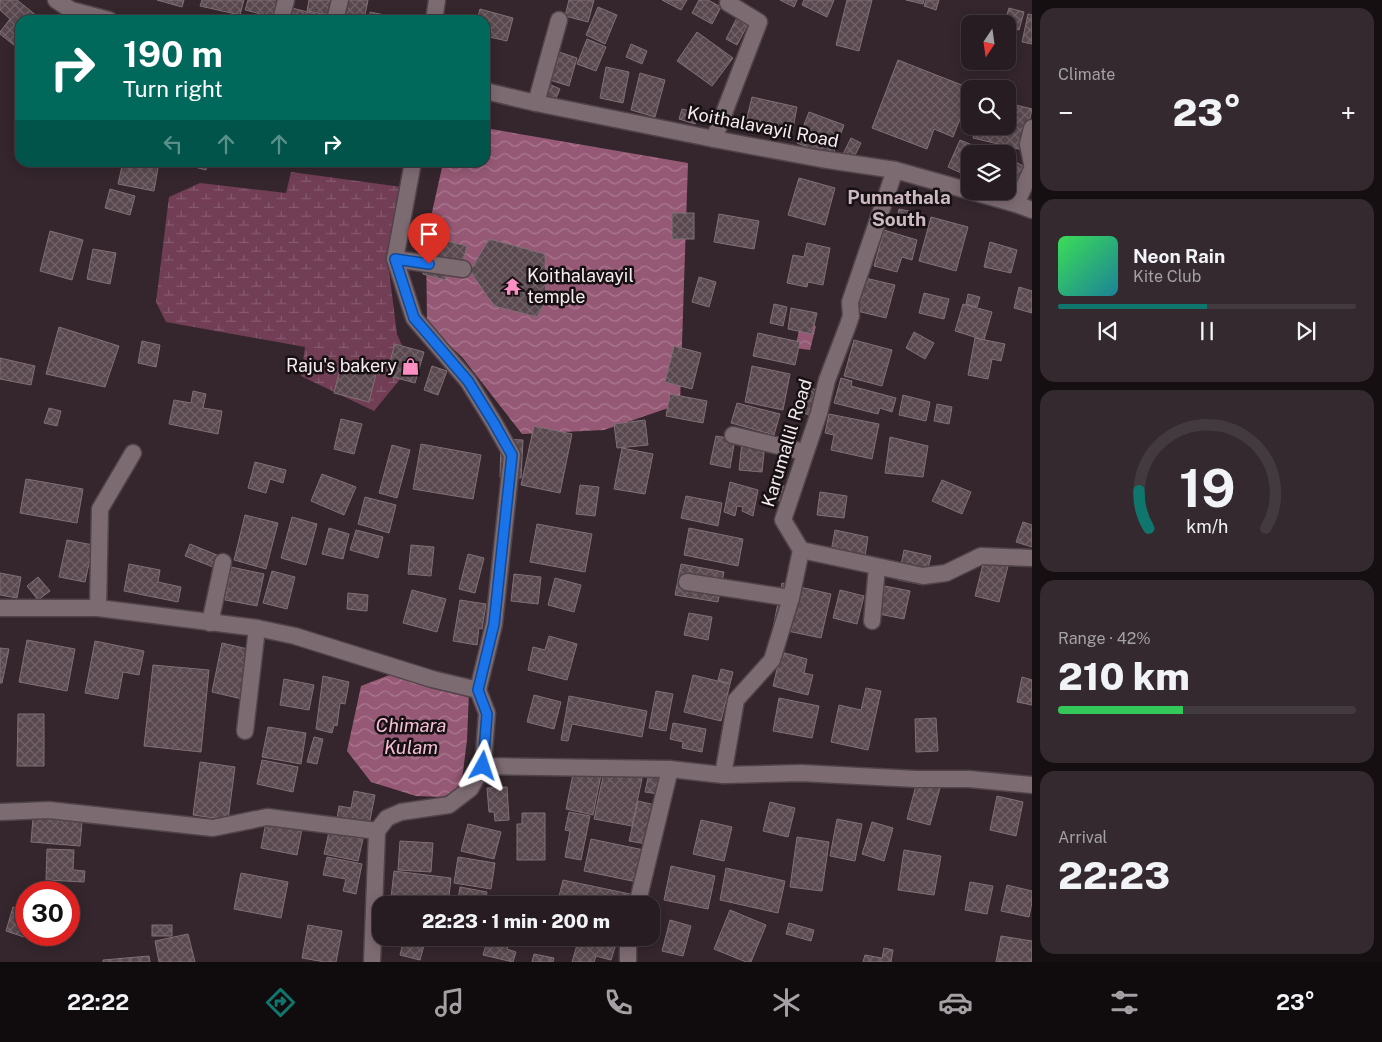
<!DOCTYPE html>
<meta charset="utf-8">
<style>
:root{--surface:#271c21;--page:#33292e;--text:#f1f3f6;--muted:#a4a1a5;--line:#433a3f;--accent:#0f766e}
body{margin:0;font-family:"Public Sans",sans-serif;background:var(--page);color:var(--text);height:100vh;display:flex;flex-direction:column;font-size:19px;white-space:nowrap}
*{box-sizing:border-box;margin:0}
p{font-size:16px;color:var(--muted)}
.icon{flex:none;width:28px;height:28px;fill:none;stroke:currentColor;stroke-width:2;stroke-linecap:round;stroke-linejoin:round}
.map{position:relative;flex:1;overflow:hidden}
.sheet{display:flex;flex-direction:column;gap:8px;padding:8px;background:#150f12;width:350px}
.sheet>*{flex:none}
.banner{position:absolute;left:15px;top:15px;width:475px;height:152px;border-radius:15px;box-shadow:0 2px 12px #0003,0 0 0 1px var(--line);background:#00695c;color:#fff;overflow:hidden}
.needle{width:32px;rotate:193deg}
.fabs{position:absolute;left:961px;top:15px;display:grid;gap:10px}
.fabs a{display:grid;place-items:center;width:55px;height:55px;border-radius:10px;background:var(--surface);box-shadow:0 2px 12px #0003,0 0 0 1px var(--line);font-size:25px}
.speed{position:absolute;left:15px;top:881px;display:flex;gap:10px;font-size:25px;font-weight:700;text-align:center}
.speed>*{display:grid;place-content:center;width:65px;height:65px;border-radius:50%;background:var(--surface);box-shadow:0 2px 12px #0003,0 0 0 1px var(--line);line-height:1}
.speed .limit{border:8px solid #d22;background:#fff;color:#111}
.pin{position:absolute;display:grid;place-items:center;width:42px;height:42px;color:#fff;margin:-51px -21px;border-radius:50% 50% 50% 0;rotate:-45deg;box-shadow:0 0 5px #0007}
.pin .icon{rotate:45deg}
.me{position:absolute;width:55px;margin:-28px;rotate:5deg;stroke-linejoin:round;filter:drop-shadow(0 0 4px #0008)}
.turn{display:flex;align-items:center;gap:18px;height:105px;padding:0 25px;font-size:22px}
.turn .icon{width:65px;height:65px;stroke-width:2.5}
.turn b{display:block;font-size:35px;line-height:42px}
.lanes{display:flex;align-items:center;height:48px;padding:0 25px;background:#0003;justify-content:center;gap:25px;direction:ltr}
.lanes .off{opacity:.35}
.big{font-size:38px;font-weight:800;line-height:1.1}
.sheet .tile{flex:1;display:flex;flex-direction:column;justify-content:center;gap:8px;min-width:0;padding:0 18px;border-radius:15px;background:var(--page)}
.sheet .dial{align-items:center;gap:0}
.dial svg{height:130px;overflow:visible;fill:none;stroke:var(--line);stroke-width:7;stroke-linecap:round;text-anchor:middle}
.dial text{fill:var(--text);stroke:none}
.song{display:flex;align-items:center;gap:15px}
.cover{width:60px;height:60px;border-radius:8px;background:linear-gradient(135deg,hsl(130 70% 55%),hsl(190 70% 35%))}
.played{height:5px;border-radius:2px;background:linear-gradient(90deg,var(--accent) 50%,var(--line) 50%)}
.keys{display:flex;justify-content:space-around;direction:ltr}
.heat{display:flex;justify-content:space-between;align-items:center;font-size:28px;direction:ltr}
.charge{height:8px;border-radius:4px;background:linear-gradient(90deg,#34c759 42%,var(--line) 0)}
.trip{position:absolute;left:372px;top:896px;width:288px;height:50px;border-radius:15px;background:var(--surface);box-shadow:0 2px 12px #0003,0 0 0 1px var(--line);font-weight:800;line-height:50px;text-align:center}
.tab-bar{display:flex;height:80px;justify-content:space-around;align-items:center;background:#100b0d;color:var(--muted)}
.tab-bar .icon{width:35px;height:35px}
.tab-bar .current{color:var(--accent)}
.tab-bar b{font-size:22px;color:var(--text)}
main{display:flex;flex:1;min-height:0}
.map>svg:first-child{display:block}
</style>
<main>
<div class="map">
<svg width="1032" height="962" viewBox="0 0 1032 962">
<defs>
<pattern id="wetland-marsh" width="20" height="14" patternUnits="userSpaceOnUse" patternTransform="scale(1.25)"><rect width="20" height="14" fill="#713e55"/><path d="M1 5h8M5 5V1M11 12h8M15 12V8" fill="none" stroke="#865a6e"/></pattern>
<pattern id="water-waves" width="16" height="10" patternUnits="userSpaceOnUse" patternTransform="scale(1.25)"><rect width="16" height="10" fill="#965975"/><path d="M0 5q4-4 8 0t8 0" fill="none" stroke="#aa7990"/></pattern>
<pattern id="building-cross-hatch" width="8" height="8" patternUnits="userSpaceOnUse" patternTransform="scale(1.25)"><rect width="8" height="8" fill="#59494f"/><path d="M0 0l8 8M0 8l8-8" fill="none" stroke="#716369"/></pattern>
</defs>
<rect width="100%" height="100%" fill="#34262c"/>
<path fill="url(#wetland-marsh)" d="M291,172L402,187L388,263L397,334L411,366L374,411L301,376L305,347L166,322L156,302L169,197L200,183L286,193Z"/>
<g fill="url(#water-waves)">
<path d="M485,128L688,163L680,404L604,430L522,434L462,357L427,325L426,239L443,163L485,162Z"/>
<path d="M801,322L816,326L810,350L795,348Z"/>
<path d="M392,674L469,692L467,740L461,788L443,797L416,796L371,782L347,751L361,686Z"/>
</g>
<g fill="url(#building-cross-hatch)" stroke="#806f76">
<path d="M0,0H17L42,20H20V50L0,34V32L10,19L0,10Z"/>
<path d="M157,0H184L182,7Z"/>
<path d="M202,0H244L240,15L200,6Z"/>
<path d="M248,0H277L272,17L245,10Z"/>
<path d="M309,0H336L332,16L307,11Z"/>
<path d="M345,0H368L364,20H341Z"/>
<path d="M569,0H594L588,22L565,16Z"/>
<path d="M662,0H687L681,10Z"/>
<path d="M699,0H708L721,7L712,24L692,13Z"/>
<path d="M780,0H797L794,7Z"/>
<path d="M804,0H834L827,17L802,5Z"/>
<path d="M847,0H872L859,51L836,45Z"/>
<path d="M906,0H924L923,4Z"/>
<path d="M926,0H939L936,10L924,6Z"/>
<path d="M598,7L617,15L605,44L586,35Z"/>
<path d="M292,8L327,17L326,20H289Z"/>
<path d="M1009,8L1024,12L1019,30L1008,27V24H1004Z"/>
<path d="M480,9L513,18L507,41L485,36V20H477Z"/>
<path d="M370,12L405,19V20H369Z"/>
<path d="M740,12L751,18L737,45L726,39Z"/>
<path d="M1028,14L1032,15V44L1022,42Z"/>
<path d="M258,15L275,19V20H257Z"/>
<path d="M697,32L733,58L712,86L677,61Z"/>
<path d="M587,39L606,47L596,71L577,64Z"/>
<path d="M631,44L647,51L642,64L626,57Z"/>
<path d="M559,52L577,58L569,86L550,80Z"/>
<path d="M898,60L972,89H970V94L953,137L934,129L927,149L872,128Z"/>
<path d="M606,67L629,72L623,103L600,98Z"/>
<path d="M640,73L665,80L655,117L631,110Z"/>
<path d="M549,84L560,89L554,103L543,98Z"/>
<path d="M752,97L797,107L792,133L746,122Z"/>
<path d="M1008,103L1032,109L1023,150L973,138L976,126H1008Z"/>
<path d="M682,109L698,113L695,124L679,119Z"/>
<path d="M809,112L844,125L832,157L797,143Z"/>
<path d="M851,138L861,143L852,161L842,156Z"/>
<path d="M960,140L987,151L986,154H970V177L948,167Z"/>
<path d="M1008,158L1027,168L1013,196L1004,191H1008Z"/>
<path d="M123,162H159L154,191L118,184Z"/>
<path d="M183,162H208L206,170L183,164Z"/>
<path d="M383,162H400V166Z"/>
<path d="M799,178L835,188L825,225L788,215Z"/>
<path d="M110,189L135,196L130,215L105,208Z"/>
<path d="M899,209L923,214L920,228L896,223Z"/>
<rect x="672" y="213" width="22" height="26"/>
<path d="M719,214L759,221L754,249L714,242Z"/>
<path d="M931,217L968,227L956,271L919,261Z"/>
<path d="M884,230L917,240L912,260L902,257L897,272L874,266Z"/>
<path d="M50,231L83,240L72,280L40,271Z"/>
<path d="M432,237L467,246L462,265L449,262L445,280L423,274Z"/>
<path d="M489,239L545,254L546,301L537,317L494,306L470,271Z"/>
<path d="M990,242L1017,250L1011,273L984,267Z"/>
<path d="M807,243L830,248L823,285L808,282L807,287L787,283L793,255L804,257Z"/>
<path d="M93,249L116,253L110,284L87,279Z"/>
<path d="M699,277L716,282L709,307L692,302Z"/>
<path d="M865,278L895,285L886,318L857,311Z"/>
<path d="M1019,287L1032,291V313L1014,308Z"/>
<path d="M924,293L949,299L944,319L919,313Z"/>
<path d="M968,294L980,297L977,307L966,304Z"/>
<path d="M774,304L787,307L783,326L770,323Z"/>
<path d="M963,304L992,312L984,340L955,331Z"/>
<path d="M791,308L817,313L812,334L788,329Z"/>
<path d="M59,327L119,346L105,387L46,374Z"/>
<path d="M914,332L934,343L925,359L906,348Z"/>
<path d="M758,333L800,342L795,365L753,356Z"/>
<path d="M975,338L1005,344L1001,361L992,359L988,379L968,375Z"/>
<path d="M854,340L892,350L882,386L844,376Z"/>
<path d="M142,341L160,345L156,367L138,363Z"/>
<path d="M395,344L424,352L415,383L386,375Z"/>
<path d="M674,346L701,353L692,389L665,382Z"/>
<path d="M0,358L35,366L31,385L0,379Z"/>
<path d="M342,361L377,370L369,402L334,393Z"/>
<path d="M432,366L447,371L438,395L424,390Z"/>
<path d="M752,366L790,374L783,410L745,402Z"/>
<path d="M841,378L852,381L851,386L896,398L892,412L880,408L878,414L834,403Z"/>
<path d="M801,385L817,390L810,415L794,411Z"/>
<path d="M193,391L206,394L203,408L222,411L218,434L169,424L174,400L191,403Z"/>
<path d="M670,394L707,401L703,423L666,416Z"/>
<path d="M903,395L930,402L926,421L899,415Z"/>
<path d="M737,403L780,414L774,435L731,423Z"/>
<path d="M937,404L952,407L949,424L934,421Z"/>
<path d="M49,408L61,411L57,426L44,423Z"/>
<path d="M829,414L879,424L872,459L831,450L834,435L825,433Z"/>
<path d="M341,419L362,424L354,454L334,449Z"/>
<path d="M645,420L648,445L617,448L614,424Z"/>
<path d="M534,426L572,434L560,493L521,485Z"/>
<path d="M716,436L735,439L730,468L710,464Z"/>
<path d="M890,437L928,446L923,477L885,473Z"/>
<path d="M501,439L523,440L521,478L500,477Z"/>
<path d="M742,442L765,444L762,472L739,470Z"/>
<path d="M421,444L481,455L473,499L413,489Z"/>
<path d="M392,445L410,450L397,498L379,493Z"/>
<path d="M622,448L653,454L645,494L614,489Z"/>
<path d="M255,462L286,470L283,483L270,479L266,493L248,488Z"/>
<path d="M322,474L356,487L344,515L311,501Z"/>
<path d="M26,479L83,489L77,523L20,513Z"/>
<path d="M942,480L971,492L962,514L932,501Z"/>
<path d="M730,482L758,490L753,516L742,511L743,507L737,506L735,516L724,512Z"/>
<path d="M776,484L791,488L787,503L772,499Z"/>
<path d="M580,485L599,487L595,516L576,514Z"/>
<path d="M820,492L847,496L844,518L817,515Z"/>
<path d="M686,496L722,503L718,526L681,518Z"/>
<path d="M365,497L396,505L389,533L358,524Z"/>
<path d="M245,515L278,523L266,569L234,560Z"/>
<path d="M292,517L317,524L306,565L281,558Z"/>
<path d="M1023,522L1032,525V547L1016,542Z"/>
<path d="M537,524L592,534L585,572L530,562Z"/>
<path d="M329,528L349,534L343,559L322,554Z"/>
<path d="M689,528L743,539L738,566L684,555Z"/>
<path d="M356,530L383,537L378,558L350,550Z"/>
<path d="M835,530L868,537L864,563L830,557Z"/>
<path d="M67,540L93,545L85,582L59,577Z"/>
<path d="M190,544L217,555L213,567L185,556Z"/>
<path d="M411,545L434,547L431,576L408,574Z"/>
<path d="M904,550L931,556L924,585L898,580Z"/>
<path d="M468,554L484,558L475,593L459,589Z"/>
<path d="M984,560L1008,566L999,602L975,596Z"/>
<path d="M129,564L160,570L158,582L181,587L178,602L124,591Z"/>
<path d="M681,564L724,572L718,602L675,595Z"/>
<path d="M231,567L264,574L257,606L225,600Z"/>
<path d="M272,571L295,577L287,609L263,603Z"/>
<path d="M0,573L21,577L17,598L0,595Z"/>
<path d="M514,574L541,577L538,604L511,601Z"/>
<path d="M38,577L50,591L38,600L27,586Z"/>
<path d="M555,578L581,585L574,612L548,605Z"/>
<path d="M782,583L831,594L821,638L773,628Z"/>
<path d="M885,586L910,591L904,619L879,614Z"/>
<path d="M412,590L446,599L437,632L403,623Z"/>
<path d="M840,590L864,596L857,624L833,618Z"/>
<path d="M348,593L368,595L367,611L347,609Z"/>
<path d="M460,600L486,604L482,629L479,628L477,645L453,641Z"/>
<path d="M689,613L712,617L708,640L684,635Z"/>
<path d="M549,636L577,644L567,680L528,670L533,647L545,650Z"/>
<path d="M27,640L75,649L67,691L19,682Z"/>
<path d="M95,641L144,651L139,675L123,672L118,699L85,693Z"/>
<path d="M222,643L252,650L242,699L212,692Z"/>
<path d="M0,648L9,649L2,683H0Z"/>
<path d="M781,652L807,659L804,673L813,675L808,695L773,686Z"/>
<path d="M153,665L209,670L201,752L144,746Z"/>
<path d="M721,669L733,672L730,684L718,680Z"/>
<path d="M693,675L730,684L721,721L684,712Z"/>
<path d="M323,676L349,682L345,704L340,703L337,726L334,725L332,733L316,729Z"/>
<path d="M1022,677L1032,680V705L1017,702Z"/>
<path d="M284,679L314,685L309,710L280,705Z"/>
<path d="M866,688L881,691L868,750L831,742L839,705L861,710Z"/>
<path d="M656,691L673,694L666,731L649,728Z"/>
<path d="M534,695L561,702L554,729L527,722Z"/>
<path d="M569,696L647,711L642,737L572,724L568,741L561,740Z"/>
<path d="M779,698L819,706L812,738L773,731Z"/>
<path d="M18,714H44V766H17Z"/>
<path d="M936,718L938,751L916,752L915,719Z"/>
<path d="M673,723L706,729L702,752L682,748L683,742L670,739Z"/>
<path d="M268,727L306,733L301,764L262,757Z"/>
<path d="M314,737L323,739L317,764L307,762Z"/>
<path d="M262,760L298,767L293,792L257,784Z"/>
<path d="M200,762L235,767L228,820L193,815Z"/>
<path d="M605,767L643,774L632,826L594,819Z"/>
<path d="M574,769L601,775L593,815L566,809Z"/>
<path d="M649,773L661,775L658,794L645,792Z"/>
<path d="M918,778L941,784L930,825L907,819Z"/>
<path d="M507,787L509,820L495,821L494,812H489L487,788Z"/>
<path d="M354,791L375,795L369,825L337,819L339,806L351,808Z"/>
<path d="M997,796L1023,802L1016,836L990,830Z"/>
<path d="M638,801L655,805L646,844L629,841Z"/>
<path d="M770,802L795,808L788,837L763,831Z"/>
<path d="M569,812L590,816L581,860L565,857L570,831L565,830Z"/>
<path d="M522,813H545V860H517V824H522Z"/>
<path d="M33,818L82,822L80,846L31,842Z"/>
<path d="M837,819L862,824L855,861L830,856Z"/>
<path d="M701,820L732,827L724,861L693,854Z"/>
<path d="M266,822L302,829L297,855L261,848Z"/>
<path d="M872,822L893,828L884,861L862,854Z"/>
<path d="M468,824L501,832L494,859L461,851Z"/>
<path d="M329,832L363,839L358,861L324,854Z"/>
<path d="M797,837L829,842L822,891L790,887Z"/>
<path d="M591,839L644,850L637,882L584,871Z"/>
<path d="M400,841L433,843L431,872L398,870Z"/>
<path d="M47,849L74,850L73,870L85,871L84,882L46,880Z"/>
<path d="M904,850L941,856L934,895L898,890Z"/>
<path d="M327,857L362,864L356,894L343,891L346,879L323,875Z"/>
<path d="M458,857L495,863L491,889L454,883Z"/>
<path d="M671,866L715,876L708,909L664,900Z"/>
<path d="M726,868L785,881L778,913L720,900Z"/>
<path d="M394,871L451,878L448,905L391,898Z"/>
<path d="M241,873L288,882L281,918L234,909Z"/>
<path d="M563,880L635,895L633,905H557Z"/>
<path d="M970,882L993,886L987,914L965,910Z"/>
<path d="M1007,885L1032,891V902L1029,917L1001,911Z"/>
<path d="M460,887L487,892L485,905H457Z"/>
<path d="M391,901L421,905H391Z"/>
<path d="M13,907L26,911V929L24,937L6,931Z"/>
<path d="M730,910L766,925L751,962H746L714,949Z"/>
<path d="M670,920L691,926L683,956L662,951Z"/>
<path d="M789,923L814,930L811,941L786,934Z"/>
<rect x="152" y="925" width="20" height="11"/>
<path d="M308,925L342,931L336,962H325L302,958Z"/>
<path d="M188,934L195,962H159L155,941Z"/>
<path d="M31,935H41L40,938L31,937Z"/>
<path d="M1001,936L1032,941V962H996Z"/>
<path d="M386,938H408L425,942L420,960L400,955L402,947L385,942Z"/>
<path d="M488,938H510L507,949L516,952L513,962L483,955Z"/>
<path d="M579,938H618L611,960L596,956L594,962H572Z"/>
<path d="M884,948L893,950L891,962H863L865,955L882,958Z"/>
<path d="M534,954L554,958L553,962H532Z"/>
<path d="M149,956L150,962H103V960Z"/>
</g>
<g fill="none" stroke-linecap="round" stroke-linejoin="round">
<defs>
<g id="minor">
<path d="M56,0L71,10L109,20"/>
<path d="M281,20L286,0"/>
<path d="M335,20L340,0"/>
<path d="M434,20L437,0"/>
<path d="M485,91L536,103L714,139L821,159L895,170L1016,204L1032,210"/>
<path d="M536,103L559,20"/>
<path d="M1032,128L1028,144L1032,164"/>
<path d="M714,139L759,22L728,3"/>
<path d="M413,162L395,259L463,269"/>
<path d="M1016,204L1032,169"/>
<path d="M395,259L414,318L468,381L494,423L512,455L494,624L478,690"/>
<path d="M733,435L804,452"/>
<path d="M801,550L923,576L946,573L981,556L1032,558"/>
<path d="M687,582L791,598"/>
<path d="M0,608H98L257,628L295,636L432,679L478,690L487,713L483,766L470,789L449,805L401,812L387,818L377,831L267,817L213,828L49,810L0,812"/>
<path d="M98,608L100,509L133,453"/>
<path d="M872,621L877,567"/>
<path d="M210,623L223,562"/>
<path d="M245,731L257,628"/>
<path d="M483,766L670,769L723,775L801,773L916,779H969L1032,785"/>
<path d="M723,775L736,700L772,660L791,598L801,550L783,520L819,413L827,380L848,325L851,316L850,302L895,170"/>
<path d="M637,905L670,769"/>
<path d="M628,938V962"/>
<path d="M372,962L377,831"/>
</g>
</defs>
<use href="#minor" stroke="#504349" stroke-width="19"/>
<use href="#minor" stroke="#7d6b72" stroke-width="16"/>
</g>
<g fill="none" stroke-linecap="round" stroke-linejoin="round">
<defs>
<path id="route" d="M429,264L395,259L414,318L468,381L494,423L512,455L494,624L478,690L487,714L483,766"/>
</defs>
<use href="#route" stroke="#114b97" stroke-width="12"/>
<use href="#route" stroke="#1a73e8" stroke-width="9"/>
</g>
<defs>
<symbol id="temple-bare" viewBox="-9 -9 18 18"><path d="M0-6L5-2H3V0L6.5 2.5H4V6H1.5V3h-3V6H-4V2.5H-6.5L-3 0V-2H-5Z" fill="#fc8fc1" stroke="#171114" stroke-width="2.5" paint-order="stroke"/></symbol>
<symbol id="shop-bare" viewBox="-9 -9 18 18"><path d="M-5-2.5h2.3a2.7 3.5 0 0 1 5.4 0H5L5.5 6h-11ZM-1.5-2.5h3a1.5 2.3 0 0 0-3 0Z" fill="#fc8fc1" stroke="#171114" stroke-width="2.5" paint-order="stroke"/></symbol>
</defs>
<g fill-rule="evenodd">
<use href="#temple-bare" x="500" y="274" width="25" height="25"/>
<use href="#shop-bare" x="398" y="354" width="25" height="25"/>
</g>
<g text-anchor="middle" stroke-width="5" stroke-linejoin="round" paint-order="stroke">
<g font-size="18" fill="#f6ecf0" stroke="#171114">
<text transform="translate(763 127) rotate(11)" y="6">Koithalavayil Road</text>
<text transform="translate(787 443) rotate(-73)" y="6">Karumallil Road</text>
</g>
<g font-size="18" fill="#f6ecf0" stroke="#171114" text-anchor="start">
<text x="527" y="282">Koithalavayil<tspan x="527" dy="21">temple</tspan></text>
<text x="397" y="372" text-anchor="end">Raju's bakery</text>
</g>
<g font-size="19" font-weight="bold" fill="#cdb9c1" stroke="#171114">
<text x="899" y="204">Punnathala<tspan x="899" dy="22">South</tspan></text>
</g>
<g font-size="19" font-style="italic" fill="#f7bfd6" stroke="#171114">
<text x="411" y="732">Chimara<tspan x="411" dy="22">Kulam</tspan></text>
</g>
</g>
</svg>
<div class="fabs">
<a><svg class="needle" viewBox="-14 -14 28 28"><path d="M0-13l5 13h-10z" fill="#e53935"/><path d="M0 13l5-13h-10z" fill="#a4a1a5"/></svg></a>
<a><svg class="icon" aria-label="search" viewBox="0 0 24 24"><circle cx="10" cy="10" r="6"/><path d="M15 15l6 6"/></svg></a>
<a><svg class="icon" aria-label="layers" viewBox="0 0 24 24"><path d="M12 4l9 5-9 5-9-5zM3 14l9 5 9-5"/></svg></a>
</div>
<div class="speed"><div class="limit">30</div></div>
<div class="pin" style="left:429px;top:264px;background:#d93025"><svg class="icon" aria-label="arrive" viewBox="0 0 24 24"><path d="M6 21V4h12l-3 4 3 4H6"/></svg></div>
<svg class="me" style="left:483px;top:766px" viewBox="-20 -20 40 40"><path d="M0-17L14 15 0 8-14 15z" fill="#1a73e8" stroke="#fff" stroke-width="4"/></svg>
<div class="trip">22:23 · 1 min · 200 m</div>
<div class="banner">
<div class="turn"><svg class="icon" aria-label="right" viewBox="0 0 24 24"><path d="M7 20v-9h11M14 6l5 5-5 5"/></svg><div><b>190 m</b>Turn right</div></div>
<div class="lanes"><svg class="icon off" aria-label="left" viewBox="0 0 24 24"><path d="M17 20v-9H6M10 6l-5 5 5 5"/></svg><svg class="icon off" aria-label="ahead" viewBox="0 0 24 24"><path d="M12 20V5M6 11l6-6 6 6"/></svg><svg class="icon off" aria-label="ahead" viewBox="0 0 24 24"><path d="M12 20V5M6 11l6-6 6 6"/></svg><svg class="icon" aria-label="right" viewBox="0 0 24 24"><path d="M7 20v-9h11M14 6l5 5-5 5"/></svg></div>
</div>
</div>
<section class="sheet">
<div class="tile"><p>Climate</p>
<div class="heat"><a>−</a><b class="big">23°</b><a>+</a></div>
</div>
<div class="tile">
<div class="song"><i class="cover"></i><div><b>Neon Rain</b><p>Kite Club</p></div></div>
<div class="played"></div>
<div class="keys"><svg class="icon" aria-label="previous" viewBox="0 0 24 24"><path d="M18 5L8 12l10 7zM5 5v14"/></svg><svg class="icon" aria-label="pause" viewBox="0 0 24 24"><path d="M8 5v14M16 5v14"/></svg><svg class="icon" aria-label="next" viewBox="0 0 24 24"><path d="M6 5l10 7-10 7zM19 5v14"/></svg></div>
</div>
<div class="tile dial"><svg viewBox="0 0 100 80">
<path d="M14 69A42 42 0 1 1 86 69"/>
<path d="M14 69A42 42 0 0 1 8 46" stroke="#0f766e"/>
<text x="50" y="56" font-size="32" font-weight="700">19</text>
<text x="50" y="72" font-size="11">km/h</text>
</svg></div>
<div class="tile"><p>Range · 42%</p><b class="big">210 km</b><div class="charge"></div></div>
<div class="tile"><p>Arrival</p><b class="big">22:23</b></div>
</section>
</main>
<nav class="tab-bar">
<b>22:22</b>
<svg class="icon current" aria-label="directions" viewBox="0 0 24 24"><path d="M12 3l9 9-9 9-9-9zM9 14v-3h6M13 9l2 2-2 2"/></svg>
<svg class="icon" aria-label="music" viewBox="0 0 24 24"><path d="M9 18V5l10-2v13"/><circle cx="6" cy="18" r="3"/><circle cx="16" cy="16" r="3"/></svg>
<svg class="icon" aria-label="phone" viewBox="0 0 24 24"><path d="M5 4h4l2 5-3 2q2 4 5 5l2-3 5 2v4C11 20 4 13 5 4z"/></svg>
<svg class="icon" aria-label="climate" viewBox="0 0 24 24"><path d="M12 3v18M4 7l16 10M4 17L20 7"/></svg>
<svg class="icon" aria-label="car" viewBox="0 0 24 24"><path d="M5 17H2v-5l4-1 3-4h7l3 4 3 1v5h-3M9 17h6M6 11h13"/><circle cx="7" cy="17" r="2"/><circle cx="17" cy="17" r="2"/></svg>
<svg class="icon" aria-label="filters" viewBox="0 0 24 24"><path d="M4 7h16M4 17h16"/><circle cx="9" cy="7" r="2"/><circle cx="15" cy="17" r="2"/></svg>
<b>23°</b>
</nav>
